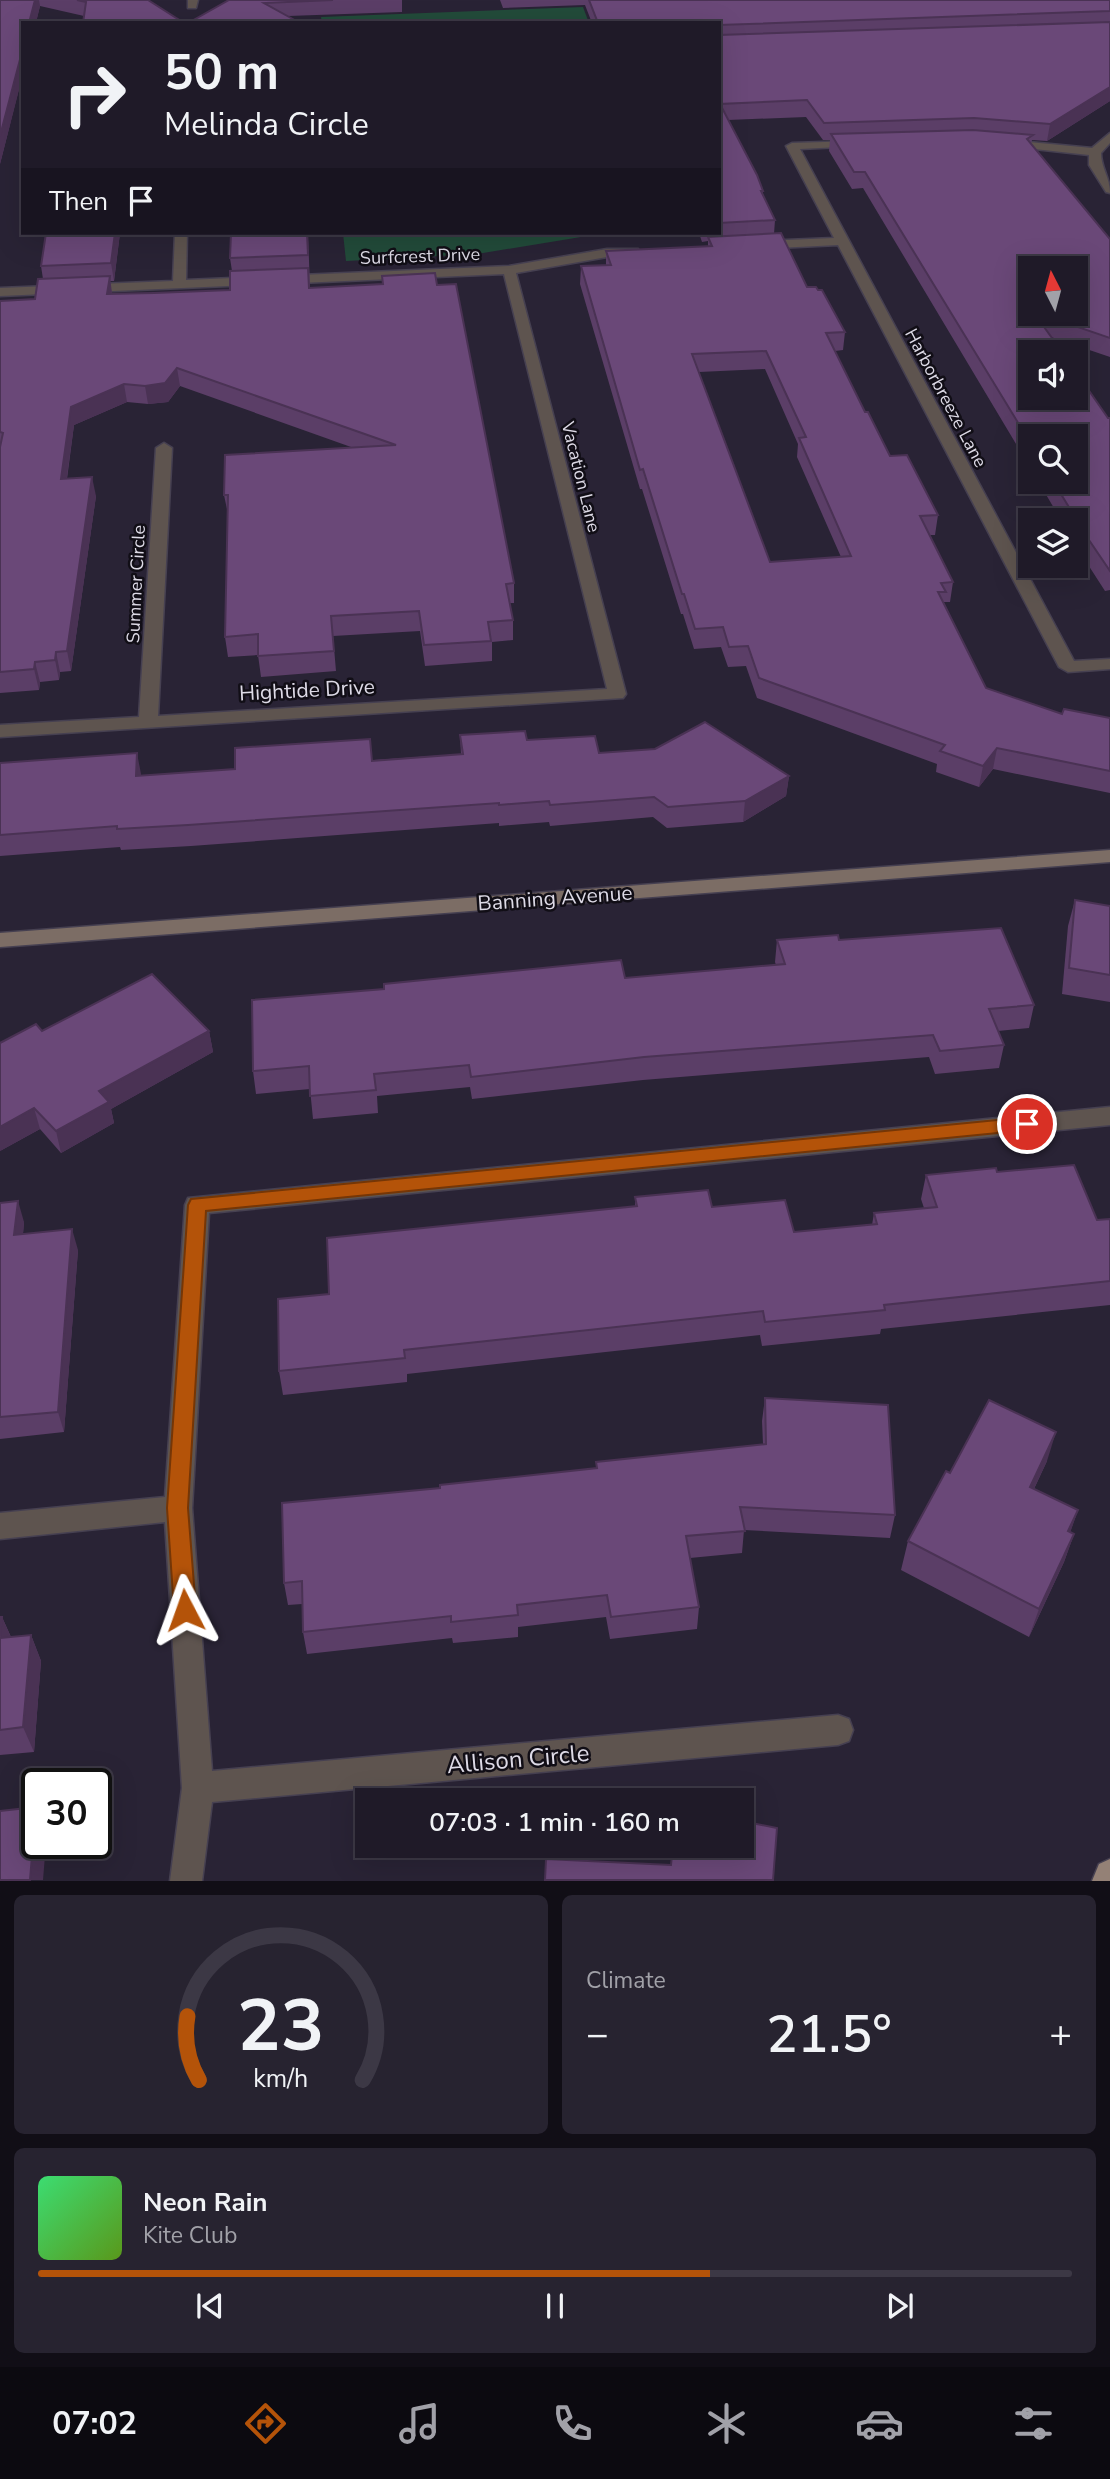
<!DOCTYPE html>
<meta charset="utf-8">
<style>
:root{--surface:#1f1a28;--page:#272330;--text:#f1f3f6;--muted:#a1a1a8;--line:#3c3845;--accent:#b45309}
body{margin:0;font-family:"Nunito Sans",sans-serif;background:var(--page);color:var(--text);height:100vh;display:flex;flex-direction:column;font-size:26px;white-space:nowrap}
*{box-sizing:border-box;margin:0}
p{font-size:23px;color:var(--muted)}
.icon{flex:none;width:38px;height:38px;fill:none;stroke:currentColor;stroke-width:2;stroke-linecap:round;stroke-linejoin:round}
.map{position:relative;height:1881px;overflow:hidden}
.details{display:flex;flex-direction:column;gap:14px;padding:14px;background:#110e16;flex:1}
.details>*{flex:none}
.hud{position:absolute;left:21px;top:21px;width:700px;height:214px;border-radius:0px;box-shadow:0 7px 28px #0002,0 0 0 2px var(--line);background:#1f1a28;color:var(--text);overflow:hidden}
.needle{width:46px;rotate:354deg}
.tools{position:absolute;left:1018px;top:256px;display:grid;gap:14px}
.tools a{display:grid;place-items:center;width:70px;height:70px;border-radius:0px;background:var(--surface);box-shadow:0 7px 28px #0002,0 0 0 2px var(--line);font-size:35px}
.speed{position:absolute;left:21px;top:1768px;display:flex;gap:14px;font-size:35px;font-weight:700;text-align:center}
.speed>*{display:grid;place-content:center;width:91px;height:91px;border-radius:50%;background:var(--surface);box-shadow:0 7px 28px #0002,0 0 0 2px var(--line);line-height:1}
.speed .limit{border:4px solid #111;border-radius:10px;background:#fff;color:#111}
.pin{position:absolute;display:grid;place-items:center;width:60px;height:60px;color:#fff;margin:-30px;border:4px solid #fff;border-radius:50%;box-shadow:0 2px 7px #0007}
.me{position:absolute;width:77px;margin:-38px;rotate:356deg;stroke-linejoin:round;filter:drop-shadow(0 0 5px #0008)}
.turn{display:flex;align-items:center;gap:24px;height:147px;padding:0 28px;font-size:32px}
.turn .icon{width:91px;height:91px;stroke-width:2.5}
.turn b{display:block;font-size:49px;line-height:60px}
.then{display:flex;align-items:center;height:66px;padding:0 28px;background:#0003;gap:14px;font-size:26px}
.big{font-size:52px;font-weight:600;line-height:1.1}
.details .card{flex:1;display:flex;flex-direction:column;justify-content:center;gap:10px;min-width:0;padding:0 24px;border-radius:10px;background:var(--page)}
.details .dial{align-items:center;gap:0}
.dial svg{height:182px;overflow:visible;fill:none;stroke:var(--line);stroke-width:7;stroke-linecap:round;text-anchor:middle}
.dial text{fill:var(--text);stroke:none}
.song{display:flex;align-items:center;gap:21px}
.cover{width:84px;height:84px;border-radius:10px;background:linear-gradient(135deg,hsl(140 70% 55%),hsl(90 70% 35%))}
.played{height:7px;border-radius:4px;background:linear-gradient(90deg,var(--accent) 65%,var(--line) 65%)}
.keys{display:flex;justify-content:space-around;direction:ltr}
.heat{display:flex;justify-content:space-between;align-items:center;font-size:38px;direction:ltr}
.details .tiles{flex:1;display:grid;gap:14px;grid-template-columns:1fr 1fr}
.card:last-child{grid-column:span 2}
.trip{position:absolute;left:355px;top:1788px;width:399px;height:70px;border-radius:0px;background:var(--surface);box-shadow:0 7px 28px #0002,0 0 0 2px var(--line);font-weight:600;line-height:70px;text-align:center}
.menu{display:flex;height:112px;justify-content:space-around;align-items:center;background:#0c0a10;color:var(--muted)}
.menu .icon{width:49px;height:49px}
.menu .current{color:var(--accent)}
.menu b{font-size:32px;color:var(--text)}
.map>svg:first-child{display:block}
</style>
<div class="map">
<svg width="1110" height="1881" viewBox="0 0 1110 1881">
<rect width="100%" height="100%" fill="#292335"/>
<g fill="#224b3a">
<path d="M583,7L589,23H322L321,17Z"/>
<path d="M343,233H650L581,237L477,254L346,261Z"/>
</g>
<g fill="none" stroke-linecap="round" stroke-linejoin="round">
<defs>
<g id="street">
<path d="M188,0H198L196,8H188Z"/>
<path d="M1110,133V143L1101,153C1101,168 1110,177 1110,193L1106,192L1089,165V155L1007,146L1001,143L1007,140L1092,148Z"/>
<path d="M856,141L860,142V146L800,149L1074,661L1110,659V669L1068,672L1059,667L838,245L759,249L753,245L759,241L834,238L786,146L792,143Z"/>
<path d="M175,233H187L186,280L509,266L607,249H638L639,252L633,256L607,257L516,273L626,694L623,698L0,737V725L139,717L156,448L164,443L172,448L158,716L607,689L504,274L0,296V288L173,281Z"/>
<path d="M1110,1107V1125L209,1213L192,1508L212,1771L838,1715L849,1719L853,1730L849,1741L838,1745L212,1802L202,1881H170L182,1788L165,1522L0,1539V1513L165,1497L185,1205L188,1198Z"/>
</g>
<path id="secondary" d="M1110,850V862L0,947V933Z"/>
<path id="primary" d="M1110,1859V1881H1092L1099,1864Z"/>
</defs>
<use href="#street" stroke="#464051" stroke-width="3"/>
<use href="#secondary" stroke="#464051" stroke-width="3"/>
<use href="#primary" stroke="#464051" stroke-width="3"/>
<use href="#street" fill="#5e544f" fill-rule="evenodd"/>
<use href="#secondary" fill="#7c6d65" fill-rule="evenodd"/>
<use href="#primary" fill="#948176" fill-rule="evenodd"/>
</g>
<g fill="#5b3e67" fill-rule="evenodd">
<path d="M0,0H150V2L84,16L40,6L0,164Z"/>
<path d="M229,0H402V12L288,16L300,23H190Z"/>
<path d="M500,0H1110V101L1047,141L1032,140L1031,144L1110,239V357L1051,337L1108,418H1110V590L1105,591L1076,546V520H1061L1038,481H1076L1031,436V469L863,188L852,189L829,151L830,140H823L806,117L728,120L763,191V196L775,220L774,234L807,287L845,332L843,350L835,351L865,412L890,456L938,515L935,535H930L953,582L950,602H944V603L986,688L1062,714L1110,718V793L993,769L979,787L936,772L937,764L757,698L746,666L728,667L721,647L694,649L683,614H681L642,489H640L580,284L581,266L606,265V251L708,246V241L702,242L699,233H719V23H592L585,5L503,8ZM1076,268V313H1031ZM765,369L798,444L797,457L841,557L770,562L699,372Z"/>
<path d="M46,233H120L114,281H110L112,294L154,293L230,290L232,271L230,258L231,233H308L310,288L437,285L514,583V603H510L513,620V640L492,642V661L425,666L420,631L333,636L336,671L261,677L258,655L228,657L225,637L228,514L224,495L351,447L180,386L168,402L148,404L127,402L74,425L67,479L96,496L71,671L60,672L59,680L40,682L39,690L0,693V301L35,299L43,279L41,266Z"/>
<path d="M460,735L527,740L599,753L789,776L786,796L743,822L667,828L653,817L550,826L549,822L499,826V823L191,846L121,850L120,847L0,856V763L141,776L461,754Z"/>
<path d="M1075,900L1110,906V1002L1062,994L1068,926Z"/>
<path d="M777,940H839L1034,1005L1029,1028L998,1031L1004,1045L999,1068L935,1074L929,1057L643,1080L472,1099L470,1087L377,1096L378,1113L313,1119L310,1089L256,1094L253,1071L625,978L776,965L775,962Z"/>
<path d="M42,1031H209L213,1052L111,1109L114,1123L61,1153L40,1129L0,1151Z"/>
<path d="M997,1172L1097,1220L1110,1219V1305L881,1329L880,1334L762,1346L760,1335L407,1374V1382L283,1395L279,1371L329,1294L635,1206V1197L712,1207L794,1232L872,1225L874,1213L924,1208L921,1199L926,1175Z"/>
<path d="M0,1203L24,1222L23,1234L78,1250L64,1432L0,1439Z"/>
<path d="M765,1398L895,1515L890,1538L744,1530L742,1553L690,1558L699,1607L697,1629L610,1639L606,1617L518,1627V1637L453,1643L452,1638L307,1654L303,1632L302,1604L288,1605L284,1583L440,1488L596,1468V1462L763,1444L762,1421Z"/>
<path d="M1047,1461L1034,1489L1078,1510L1070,1532L1074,1534L1064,1562L1029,1637L901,1570L908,1541L950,1473Z"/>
<path d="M0,1617H2L11,1637L31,1635L41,1661L34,1752L0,1755Z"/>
</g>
<g fill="#4a3254">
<path d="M35,0H39L40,6L36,23H29Z"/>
<path d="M23,48V74L0,164V136Z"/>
<path d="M1110,87V101L1047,141L1050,124Z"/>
<path d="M115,233H120L114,281L111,263Z"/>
<path d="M110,276L112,294H107Z"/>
<path d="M177,368L180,386L168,402L148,404L145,386Z"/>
<path d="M124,384L127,402L74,425L64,498L61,479L71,407Z"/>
<path d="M92,477L96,496L71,671L67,651Z"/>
<path d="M56,652L60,672L59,680L55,660Z"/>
<path d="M35,662L40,682L39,690L34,669Z"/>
<path d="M997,748L993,769L979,787L983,766Z"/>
<path d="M137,753L141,774L140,797L136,776Z"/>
<path d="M789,776L786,796L743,822L745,801Z"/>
<path d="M209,1031L213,1052L111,1109L114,1123L61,1153L56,1131L99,1091Z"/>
<path d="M34,1108L40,1129L0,1151V1127Z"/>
<path d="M18,1201L24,1222L21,1256L14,1235Z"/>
<path d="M72,1229L78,1250L64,1432L58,1412Z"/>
<path d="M1056,1432L1047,1461L1021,1516L1030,1487Z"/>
<path d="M1078,1510L1068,1539V1531Z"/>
<path d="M1074,1534L1064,1562L1029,1637L1039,1609Z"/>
<path d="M2,1617L13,1642L0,1639Z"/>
<path d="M31,1635L41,1661L34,1752L23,1727Z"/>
<path d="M36,1807L37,1843H46L43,1880H30Z"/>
</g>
<g fill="#6a4878" stroke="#4a3254" stroke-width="2" fill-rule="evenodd">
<path d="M0,0H35L29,23H23V48L0,136Z"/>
<path d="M77,0H148L184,23H83L86,2Z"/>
<path d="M229,0H333L264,3L300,23L190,22Z"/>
<path d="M589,0H1110V11L719,25V23H598Z"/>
<path d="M1110,22V87L1050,124L974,118L824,123L807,100L720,104L757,175L763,191H761L775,220L719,223V35Z"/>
<path d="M973,130L1033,135L1027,139L1110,239V338L1037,313H1076V268H1031V313H1034L1062,352H1031V397H1076V372L1108,418H1110V571L1089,540L1053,481H1076V436H1031V444L865,172H854L831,134Z"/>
<path d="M46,233H115L111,263L41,266Z"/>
<path d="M231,233H307L308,255L230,258Z"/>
<path d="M781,233L807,287H816L818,290H822L845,332L826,333L865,412H868L890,456L907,455L938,515L920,516L953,582L941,583L946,592H938L986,688L1062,714L1064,709L1110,718V771L997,748L983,766L940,751L945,745L759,678L748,646L729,647L723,627L695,629L684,594H682L643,469L640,470L581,266L611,265L606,251L712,246L708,237ZM766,351L806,437L799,438L851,556L770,562L692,354Z"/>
<path d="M308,268L309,288L383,284L382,276L435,273L437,285L456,284L514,583L506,584L513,620L488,622L491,641L424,645L419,611L331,616L334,651L258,656V634L225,637L228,495H224L225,455L396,445L177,368L165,383L145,386L124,384L71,407L61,479L92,477L67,651L56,652L55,660L35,662L34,669L0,672V447L3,433L0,432V301L35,299L38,279L110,276L107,294L154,293L230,290V271Z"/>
<path d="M705,722L789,776L745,801L668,807L654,797L550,805L549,801L499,805V803L188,825L117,829V826L0,835V763L137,753L136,776L235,769V748L370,739L372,761L463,754L460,735L525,731L527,740L595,736L599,753L655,749Z"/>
<path d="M1075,900L1110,906V975L1069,968Z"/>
<path d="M1001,928L1034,1005L989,1009L1004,1045L940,1051L933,1035L644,1057L471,1077L469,1065L374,1074L376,1090L310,1096L309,1066L253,1071L252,1000L384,989V984L621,960L625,978L785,964L777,940L838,935L839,940Z"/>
<path d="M152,974L209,1031L99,1091L109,1102L56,1131L34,1108L0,1127V1043L36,1024L42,1031Z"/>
<path d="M1074,1165L1097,1220L1110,1219V1281L884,1305L885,1310L765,1322L763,1311L404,1350L405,1358L279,1371L278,1299L329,1294L327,1238L637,1206L635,1197L708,1190L712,1207L785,1200L794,1232L877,1224L874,1213L937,1207L926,1175L996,1168L997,1172Z"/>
<path d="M18,1201L14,1235L72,1229L58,1412L0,1417V1203Z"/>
<path d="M765,1398L888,1405L895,1515L740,1507L745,1531L686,1536L699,1607L611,1617L607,1595L517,1605L518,1615L451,1622V1616L303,1632L302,1581L284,1583L282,1503L440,1488V1485L597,1468L596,1462L766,1444Z"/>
<path d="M989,1400L1056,1432L1030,1487L1078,1510L1068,1531L1074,1534L1039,1609L908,1541L946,1471L950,1473Z"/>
<path d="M0,1617H2L0,1636Z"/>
<path d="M31,1635L23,1727L0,1730V1638Z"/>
<path d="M36,1807L30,1880H0V1811Z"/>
<path d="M742,1821L777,1828L773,1880H545L546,1859L671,1865L673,1846H742Z"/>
</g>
<path fill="#b45309" stroke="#753606" stroke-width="2" d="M1027,1117L1033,1119L1036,1124L1033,1128L1027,1130L206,1211L188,1508L196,1610L193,1617L185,1620L178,1617L174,1610L167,1508L188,1205L191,1199Z"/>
<g text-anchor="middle" stroke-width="5" stroke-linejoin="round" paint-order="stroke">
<g font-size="18" fill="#dddae6" stroke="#110e16">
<text transform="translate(420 256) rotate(-2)" y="6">Surfcrest Drive</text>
<text transform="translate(946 398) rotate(62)" y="6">Harborbreeze Lane</text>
<text transform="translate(581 477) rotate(76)" y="6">Vacation Lane</text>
<text transform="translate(136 584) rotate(-87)" y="6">Summer Circle</text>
</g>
<g font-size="21" fill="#dddae6" stroke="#110e16">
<text transform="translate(307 690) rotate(-3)" y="7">Hightide Drive</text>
<text transform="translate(555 898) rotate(-4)" y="7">Banning Avenue</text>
</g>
<g font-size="24" fill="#dddae6" stroke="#110e16">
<text transform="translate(518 1759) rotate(-5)" y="8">Allison Circle</text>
</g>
</g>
</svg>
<div class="tools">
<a><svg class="needle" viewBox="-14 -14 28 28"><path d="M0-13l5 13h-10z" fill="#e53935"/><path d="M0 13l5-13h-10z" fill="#a1a1a8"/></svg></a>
<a><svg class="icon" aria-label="sound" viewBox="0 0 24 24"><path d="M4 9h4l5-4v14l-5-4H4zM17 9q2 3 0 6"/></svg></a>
<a><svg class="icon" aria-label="search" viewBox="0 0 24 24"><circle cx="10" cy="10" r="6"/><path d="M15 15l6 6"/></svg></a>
<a><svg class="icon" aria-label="layers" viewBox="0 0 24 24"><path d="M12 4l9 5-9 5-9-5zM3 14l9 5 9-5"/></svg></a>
</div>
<div class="speed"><div class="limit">30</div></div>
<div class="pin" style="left:1027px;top:1124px;background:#d93025"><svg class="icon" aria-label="arrive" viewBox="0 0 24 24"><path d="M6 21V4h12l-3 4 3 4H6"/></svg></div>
<svg class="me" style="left:185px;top:1610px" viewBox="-20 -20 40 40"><path d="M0-17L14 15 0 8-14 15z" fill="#b45309" stroke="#fff" stroke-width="4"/></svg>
<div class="trip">07:03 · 1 min · 160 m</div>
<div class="hud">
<div class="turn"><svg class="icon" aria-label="right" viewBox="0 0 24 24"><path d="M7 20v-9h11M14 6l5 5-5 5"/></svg><div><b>50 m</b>Melinda Circle</div></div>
<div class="then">Then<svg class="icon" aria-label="arrive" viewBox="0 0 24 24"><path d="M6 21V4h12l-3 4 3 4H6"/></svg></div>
</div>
</div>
<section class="details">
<div class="tiles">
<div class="card dial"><svg viewBox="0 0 100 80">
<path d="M14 69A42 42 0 1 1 86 69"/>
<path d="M14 69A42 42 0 0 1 9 41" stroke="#b45309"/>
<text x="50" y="56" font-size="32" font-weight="700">23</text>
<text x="50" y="72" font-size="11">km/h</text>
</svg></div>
<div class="card"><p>Climate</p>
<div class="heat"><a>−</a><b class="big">21.5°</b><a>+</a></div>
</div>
<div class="card">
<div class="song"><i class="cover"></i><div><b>Neon Rain</b><p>Kite Club</p></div></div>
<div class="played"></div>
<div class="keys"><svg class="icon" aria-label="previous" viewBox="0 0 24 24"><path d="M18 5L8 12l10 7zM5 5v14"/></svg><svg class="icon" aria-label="pause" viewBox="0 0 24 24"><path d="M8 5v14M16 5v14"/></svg><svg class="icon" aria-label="next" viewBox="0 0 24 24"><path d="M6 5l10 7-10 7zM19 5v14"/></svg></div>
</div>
</div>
</section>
<nav class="menu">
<b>07:02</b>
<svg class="icon current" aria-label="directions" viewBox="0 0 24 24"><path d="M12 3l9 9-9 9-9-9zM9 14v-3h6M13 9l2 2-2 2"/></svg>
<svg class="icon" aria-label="music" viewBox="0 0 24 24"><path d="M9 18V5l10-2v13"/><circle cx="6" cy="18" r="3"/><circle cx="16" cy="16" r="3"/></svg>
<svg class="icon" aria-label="phone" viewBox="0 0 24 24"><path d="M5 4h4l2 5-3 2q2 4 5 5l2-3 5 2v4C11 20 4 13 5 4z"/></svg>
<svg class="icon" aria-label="climate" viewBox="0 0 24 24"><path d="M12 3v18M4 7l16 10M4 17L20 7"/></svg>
<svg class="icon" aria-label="car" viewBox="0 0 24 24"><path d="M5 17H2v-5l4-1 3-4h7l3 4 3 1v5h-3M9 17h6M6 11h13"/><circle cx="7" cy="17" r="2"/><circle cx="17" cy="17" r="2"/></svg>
<svg class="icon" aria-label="filters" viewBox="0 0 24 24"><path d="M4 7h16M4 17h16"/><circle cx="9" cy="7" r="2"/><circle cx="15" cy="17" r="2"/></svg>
</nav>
